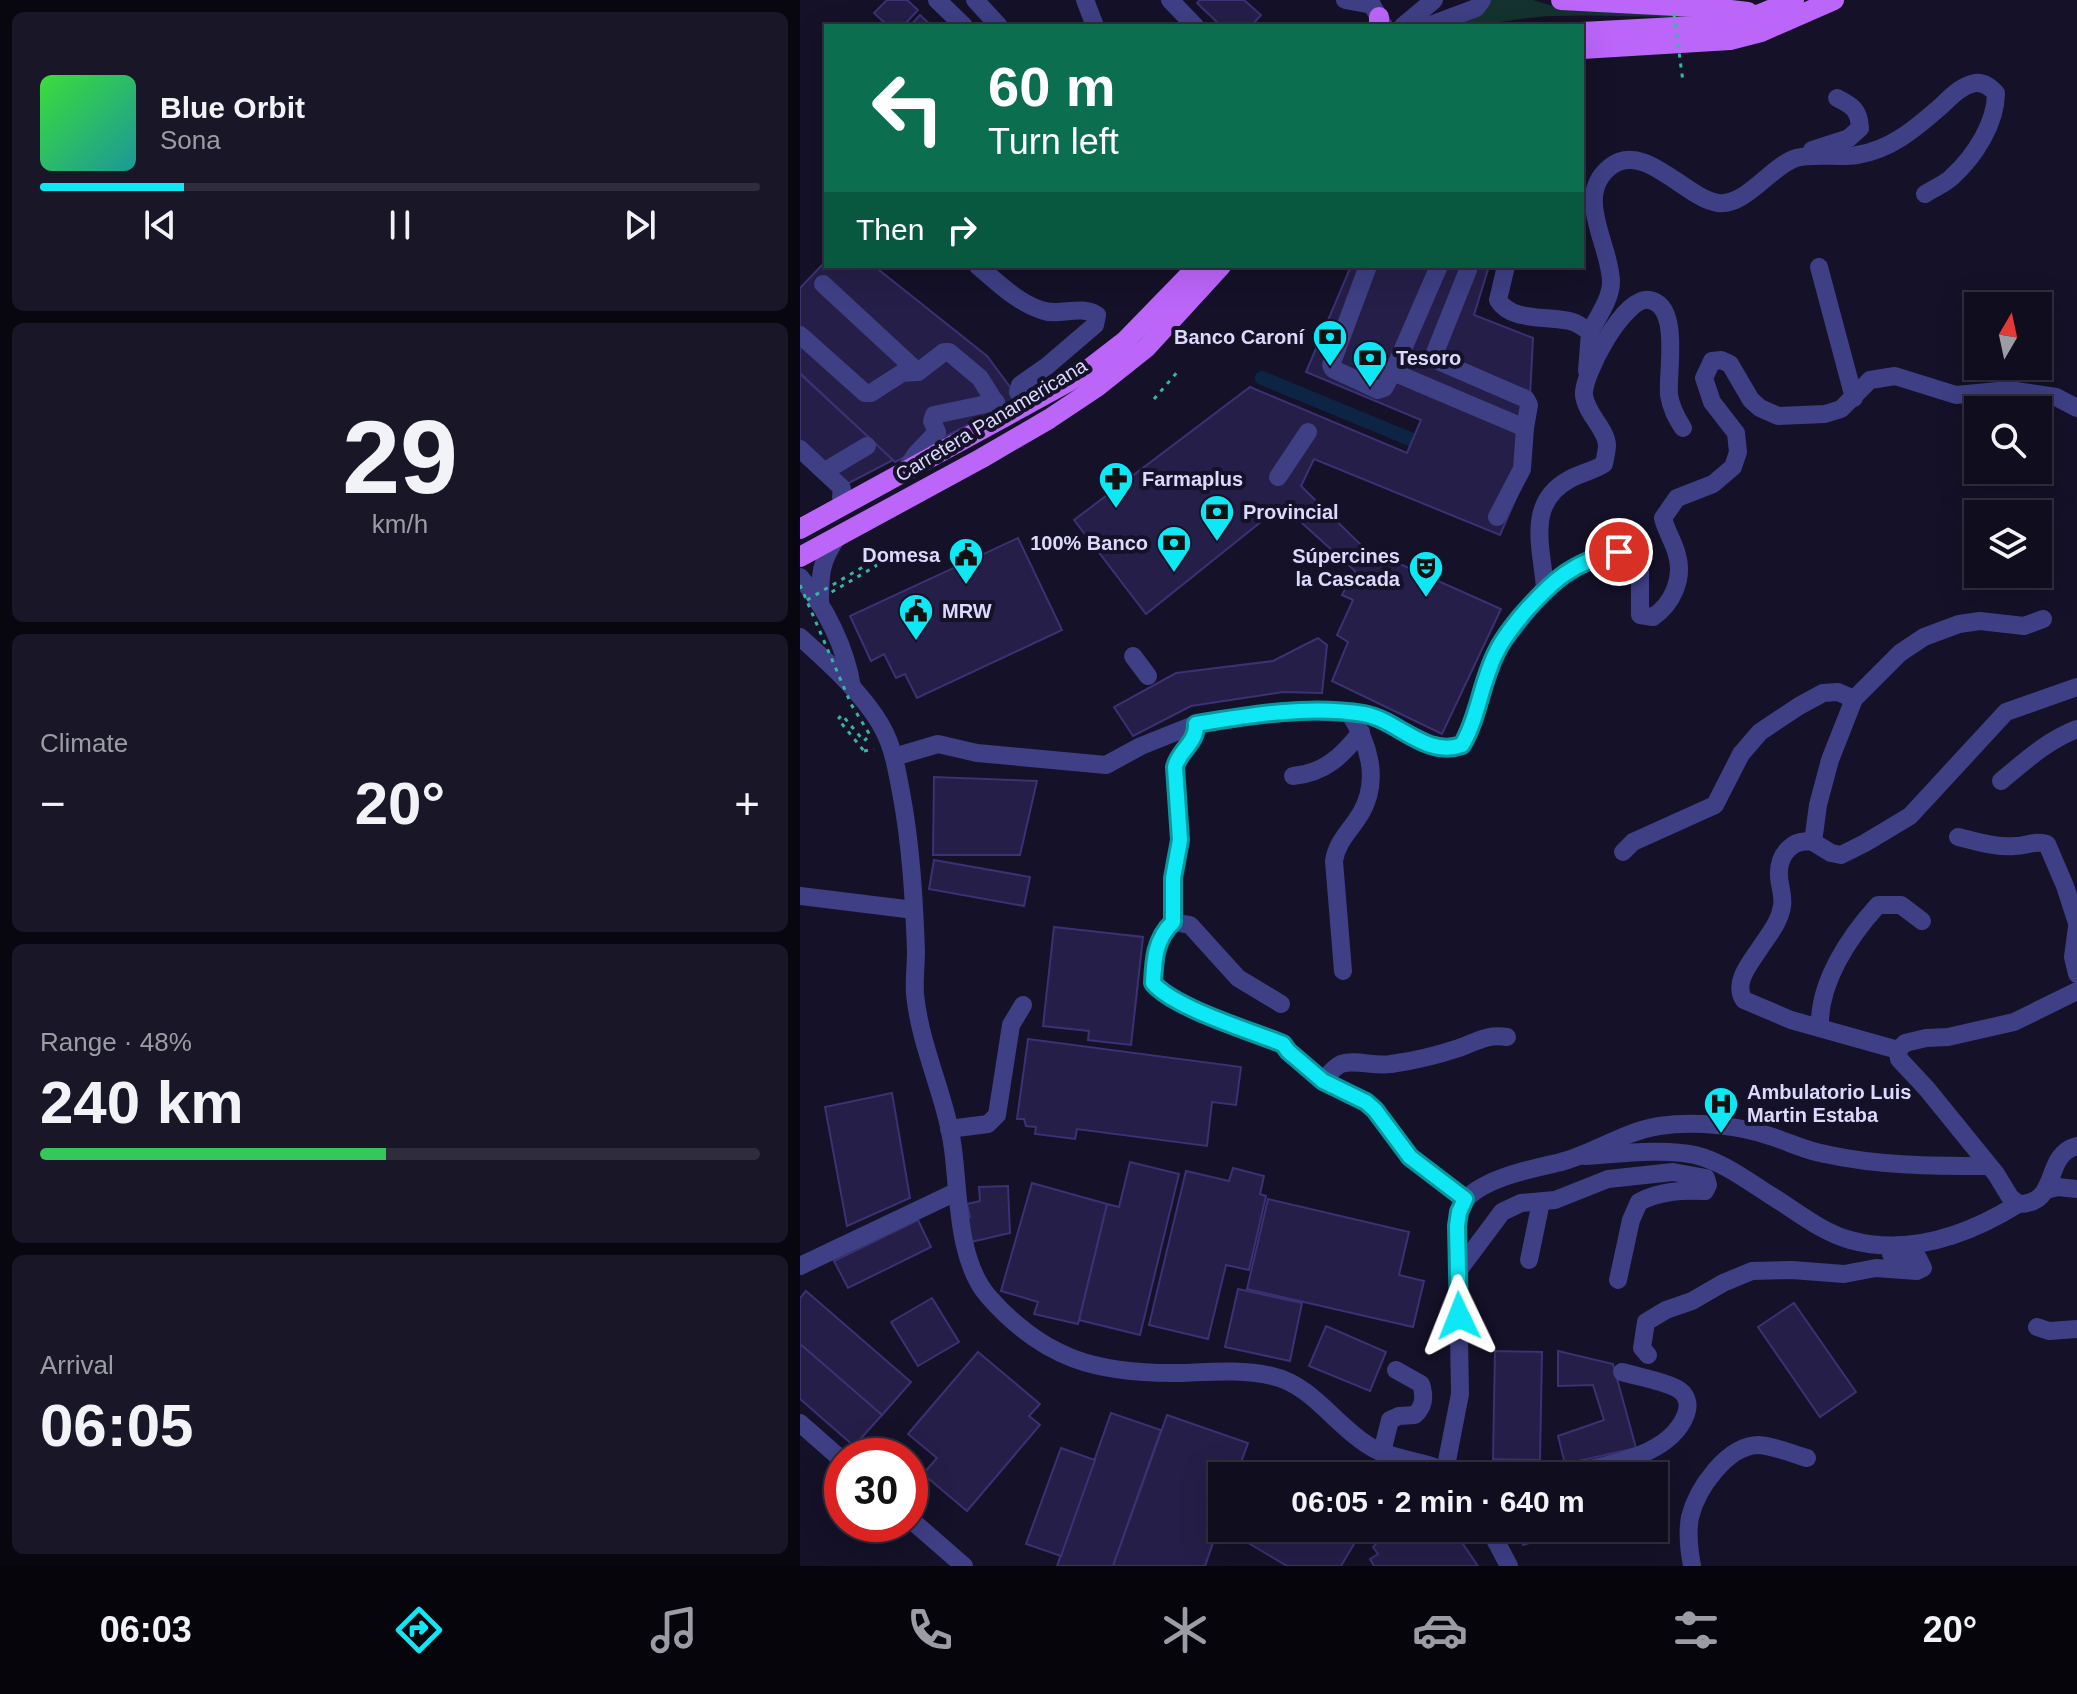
<!DOCTYPE html>
<meta charset="utf-8">
<style>
:root{--surface:#0f0d1e;--page:#181627;--text:#f1f3f6;--muted:#9b9ca4;--line:#2f2d3c;--accent:#0ee8f5}
body{margin:0;font-family:Arial,sans-serif;background:var(--page);color:var(--text);height:100vh;display:flex;flex-direction:column;font-size:30px;white-space:nowrap}
*{box-sizing:border-box;margin:0}
p{font-size:26px;color:var(--muted)}
.icon{flex:none;width:44px;height:44px;fill:none;stroke:currentColor;stroke-width:2;stroke-linecap:round;stroke-linejoin:round}
.map{position:relative;flex:1;overflow:hidden}
.drawer{display:flex;flex-direction:column;gap:12px;padding:12px;background:#080710;width:800px}
.drawer>*{flex:none}
.banner{position:absolute;left:24px;top:24px;width:760px;height:244px;border-radius:0px;box-shadow:0 8px 32px #0002,0 0 0 2px var(--line);background:#0b6e4f;color:#fff;overflow:hidden}
.needle{width:52px;rotate:9deg}
.buttons{position:absolute;left:1164px;top:292px;display:grid;gap:16px}
.buttons a{display:grid;place-items:center;width:88px;height:88px;border-radius:0px;background:var(--surface);box-shadow:0 8px 32px #0002,0 0 0 2px var(--line);font-size:40px}
.speed{position:absolute;left:24px;top:1438px;display:flex;gap:16px;font-size:40px;font-weight:700;text-align:center}
.speed>*{display:grid;place-content:center;width:104px;height:104px;border-radius:50%;background:var(--surface);box-shadow:0 8px 32px #0002,0 0 0 2px var(--line);line-height:1}
.speed .limit{border:12px solid #d22;background:#fff;color:#111}
.pin{position:absolute;display:grid;place-items:center;width:68px;height:68px;color:#fff;margin:-34px;border:4px solid #fff;border-radius:50%;box-shadow:0 2px 8px #0007}
.me{position:absolute;width:88px;margin:-44px;rotate:358deg;stroke-linejoin:round;filter:drop-shadow(0 0 6px #0008)}
.turn{display:flex;align-items:center;gap:28px;height:168px;padding:0 32px;font-size:36px}
.turn .icon{width:104px;height:104px;stroke-width:2.5}
.turn b{display:block;font-size:56px;line-height:68px}
.then{display:flex;align-items:center;height:76px;padding:0 32px;background:#0003;gap:16px;font-size:30px}
.big{font-size:60px;font-weight:700;line-height:1.1}
.drawer .card{flex:1;display:flex;flex-direction:column;justify-content:center;gap:12px;min-width:0;padding:0 28px;border-radius:12px;background:var(--page)}
.drawer .dial{align-items:center;gap:0}
.dial b{font-size:104px;line-height:1}
.song{display:flex;align-items:center;gap:24px}
.cover{width:96px;height:96px;border-radius:12px;background:linear-gradient(135deg,hsl(120 70% 55%),hsl(180 70% 35%))}
.played{height:8px;border-radius:4px;background:linear-gradient(90deg,var(--accent) 20%,var(--line) 20%)}
.keys{display:flex;justify-content:space-around;direction:ltr}
.heat{display:flex;justify-content:space-between;align-items:center;font-size:44px;direction:ltr}
.charge{height:12px;border-radius:6px;background:linear-gradient(90deg,#34c759 48%,var(--line) 0)}
.trip{position:absolute;left:408px;top:1462px;width:460px;height:80px;border-radius:0px;background:var(--surface);box-shadow:0 8px 32px #0002,0 0 0 2px var(--line);font-weight:700;line-height:80px;text-align:center}
.tab-bar{display:flex;height:128px;justify-content:space-around;align-items:center;background:#06050c;color:var(--muted)}
.tab-bar .icon{width:56px;height:56px}
.tab-bar .selected{color:var(--accent)}
.tab-bar b{font-size:36px;color:var(--text)}
main{display:flex;flex:1;min-height:0}
.map>svg:first-child{display:block}
</style>
<main>
<section class="drawer">
<div class="card">
<div class="song"><i class="cover"></i><div><b>Blue Orbit</b><p>Sona</p></div></div>
<div class="played"></div>
<div class="keys"><svg class="icon" aria-label="previous" viewBox="0 0 24 24"><path d="M18 5L8 12l10 7zM5 5v14"/></svg><svg class="icon" aria-label="pause" viewBox="0 0 24 24"><path d="M8 5v14M16 5v14"/></svg><svg class="icon" aria-label="next" viewBox="0 0 24 24"><path d="M6 5l10 7-10 7zM19 5v14"/></svg></div>
</div>
<div class="card dial"><b>29</b><p>km/h</p></div>
<div class="card"><p>Climate</p>
<div class="heat"><a>−</a><b class="big">20°</b><a>+</a></div>
</div>
<div class="card"><p>Range · 48%</p><b class="big">240 km</b><div class="charge"></div></div>
<div class="card"><p>Arrival</p><b class="big">06:05</b></div>
</section>
<div class="map">
<svg width="1277" height="1566" viewBox="0 0 1277 1566">
<rect width="100%" height="100%" fill="#141128"/>
<path fill="#14322f" d="M689,0H733L753,6L920,18C864,18 809,14 753,16C720,17 688,26 655,26L678,14Z"/>
<g fill="none" stroke-linecap="round" stroke-linejoin="round">
<path stroke="#0d2445" stroke-width="14" d="M462,378L610,439"/>
</g>
<g fill="#251e48" stroke="#3b3173" stroke-width="2">
<path d="M87,0H107L118,10L103,26H88L74,13Z"/>
<path d="M400,0H444L461,15L451,26H421L397,3Z"/>
<path d="M120,15L132,26H110Z"/>
<path d="M26,261V266H74L187,356L219,399L95,462L0,373V288Z"/>
<path d="M551,266H689L674,315L733,338L726,475L700,535L514,459L501,486L564,548L701,609L642,734L532,681L548,642L537,635L553,600L542,595L555,571L482,505L346,614L274,520L450,387L607,453L621,420L506,372Z"/>
<path d="M0,374L93,460L47,484L0,441Z"/>
<path d="M218,538L262,630L117,698L105,674L96,678L84,654L71,661L50,616Z"/>
<path d="M518,638L527,645L522,693L483,692L391,706L333,736L314,707L376,673L473,661Z"/>
<path d="M134,777L237,781L220,855H133Z"/>
<path d="M134,860L230,877L224,906L129,889Z"/>
<path d="M254,927L343,937L331,1045L288,1040L289,1031L243,1026Z"/>
<path d="M228,1039L441,1067L436,1105L412,1102L407,1146L277,1129L275,1139L235,1134L236,1127L226,1126L224,1119H217Z"/>
<path d="M92,1093L110,1198L47,1226L25,1107Z"/>
<path d="M330,1162L379,1174L340,1335L279,1320L307,1204L319,1207Z"/>
<path d="M433,1168L464,1176L460,1194L466,1196L449,1270L426,1265L408,1339L349,1325L386,1171L429,1181Z"/>
<path d="M232,1183L307,1204L278,1324L234,1314L238,1302L201,1291Z"/>
<path d="M208,1186L210,1233L171,1242L165,1220L170,1217L167,1204L180,1201L179,1187Z"/>
<path d="M468,1199L609,1232L599,1275L624,1281L613,1327L447,1289Z"/>
<path d="M118,1220L131,1247L48,1288L34,1261Z"/>
<path d="M438,1289L502,1303L490,1361L425,1347Z"/>
<path d="M6,1291L111,1382L82,1415L0,1344V1298Z"/>
<path d="M132,1298L159,1342L118,1366L91,1322Z"/>
<path d="M994,1303L1056,1392L1020,1417L958,1327Z"/>
<path d="M526,1326L586,1352L570,1391L509,1366Z"/>
<path d="M0,1344L82,1415L54,1446L0,1399Z"/>
<path d="M695,1351L742,1352L740,1460L693,1459Z"/>
<path d="M758,1351L813,1364L836,1448L765,1464L758,1436L804,1420L793,1385L758,1386Z"/>
<path d="M178,1352L240,1404L229,1416L240,1425L167,1511L123,1474L137,1458L108,1434Z"/>
<path d="M311,1413L361,1430L313,1566H257Z"/>
<path d="M367,1415L448,1443L436,1476H422V1517L405,1566H313Z"/>
<path d="M261,1448L295,1460L261,1556L226,1544Z"/>
<path d="M459,1528H549L560,1534L541,1566H487L450,1544Z"/>
<path d="M590,1528H652L678,1566H574L570,1559L578,1554L573,1547Z"/>
<path d="M718,1528H778L723,1545Z"/>
</g>
<g fill="none" stroke-linecap="round" stroke-linejoin="round">
<g stroke="#35b5a8" stroke-width="3" stroke-dasharray="4 6" stroke-linecap="butt">
<path d="M354,399L380,369"/>
<path d="M64,751L74,749"/>
</g>
<g stroke="#3e3f85" stroke-width="18">
<path d="M137,0L164,26"/>
<path d="M175,0L199,26"/>
<path d="M285,0L295,26"/>
<path d="M370,0L395,26"/>
<path d="M545,0L572,5"/>
<path d="M569,0L584,26"/>
<path d="M603,26L634,0"/>
<path d="M628,26L676,8L682,0"/>
<path d="M1012,150L1049,138L1060,128C1059,110 1053,106 1037,98"/>
<path d="M178,266C197,282 217,302 241,310C259,317 280,304 297,315L295,325L247,366L220,385L218,392L225,407"/>
<path d="M568,266L531,365L533,369L578,390L584,388L593,372"/>
<path d="M639,266L593,372L725,428L722,469L697,517"/>
<path d="M667,266L668,270L634,355L636,360L726,399L729,405L725,428"/>
<path d="M706,266L698,300C712,323 750,315 773,322C779,324 784,328 790,332L787,371"/>
<path d="M1019,267L1054,398"/>
<path d="M23,284L118,372"/>
<path d="M790,332C797,318 811,299 811,282C811,246 773,196 810,167C844,140 885,198 918,203C945,207 971,166 996,158C1015,153 1038,158 1057,155C1090,150 1115,129 1140,107C1150,98 1160,86 1175,83C1184,82 1190,87 1196,93C1196,123 1175,156 1152,177C1145,184 1134,188 1125,194"/>
<path d="M0,335L65,393H71L102,373L118,372L144,352H149L180,378L205,418"/>
<path d="M0,449L42,488L41,497"/>
<path d="M25,471L67,446"/>
<path d="M103,474L116,454L137,432L132,421L134,415L196,402"/>
<path d="M478,477L508,432"/>
<path d="M0,577C26,607 46,649 52,687"/>
<path d="M745,588C742,548 725,503 770,479C781,473 793,471 804,464C805,458 807,451 807,445C806,428 786,414 784,395C782,376 824,296 849,300C881,305 867,371 869,395C871,408 876,417 883,428"/>
<path d="M20,605C20,574 20,562 38,536"/>
<path d="M1243,619L1224,626L1180,621L1159,624L1124,637L1100,653L1054,699L1030,760L1018,805L1013,842L1031,853L1041,855L1065,843L1110,816L1206,712L1277,687"/>
<path d="M0,637C28,662 69,699 85,733C94,751 97,772 101,792C111,845 114,898 116,951C116,965 114,980 115,994C120,1047 146,1096 153,1149C159,1194 157,1260 188,1296C244,1360 298,1374 380,1373C411,1372 441,1369 472,1376C513,1385 536,1427 571,1447C595,1462 629,1459 651,1476"/>
<path d="M333,656L348,676"/>
<path d="M396,724C396,743 379,750 375,767L380,840L373,878V922C355,939 354,960 353,983C374,1009 451,1031 483,1044L488,1051L523,1081L566,1102L575,1110L610,1157L665,1199"/>
<path d="M94,757L138,744L177,753L306,765L341,746L396,724L444,716L510,711L562,714L577,718L638,748H652L662,745L669,732L696,651L745,588L766,572L796,556L819,552L833,559L840,571V615L853,617C872,604 884,579 877,555C874,542 866,531 863,518L877,498L913,484L933,467L938,452L936,433L912,402L904,378L912,361L921,360L930,364L951,400L960,408L978,416L1025,414L1041,409L1070,380L1095,376L1156,395L1209,390L1256,397L1277,408"/>
<path d="M493,776C525,773 542,756 561,732"/>
<path d="M1201,781C1225,761 1248,740 1277,729"/>
<path d="M1158,837C1176,841 1196,848 1215,846C1227,846 1235,840 1247,844L1265,886L1277,923"/>
<path d="M1013,842C992,838 978,855 979,875C979,885 984,896 982,906C980,921 970,933 962,945C952,961 932,982 944,1000L991,1020L1098,1050"/>
<path d="M823,852L833,842L915,805L941,754L960,732L999,706L1023,693L1038,692L1054,699"/>
<path d="M0,896L114,910"/>
<path d="M373,922L390,925L438,978L481,1004"/>
<path d="M1277,927L1273,957L1277,974"/>
<path d="M543,971L534,861C537,841 551,830 561,813C580,780 569,743 549,713"/>
<path d="M1020,1028C1018,983 1049,937 1078,905H1101L1122,921"/>
<path d="M1098,1050L1099,1059L1127,1089L1196,1174L1210,1197L1218,1204C1261,1204 1242,1155 1277,1146"/>
<path d="M1098,1050L1105,1043L1126,1038L1148,1037L1214,1022L1277,991"/>
<path d="M523,1081C528,1075 534,1067 541,1064C555,1059 576,1067 591,1064C613,1061 638,1055 659,1048C678,1041 687,1034 707,1037"/>
<path d="M149,1129L188,1124L197,1115L211,1025L223,1005"/>
<path d="M785,1156C817,1154 864,1148 895,1155C923,1162 946,1180 970,1195C995,1210 1021,1232 1050,1240C1109,1256 1168,1235 1218,1204"/>
<path d="M1246,1190L1258,1187L1277,1189"/>
<path d="M729,1260L741,1202"/>
<path d="M0,1266L156,1192"/>
<path d="M658,1271L702,1212L721,1203L755,1200L808,1179L873,1172L906,1178L908,1185L905,1191C881,1190 860,1191 839,1202L831,1220L818,1280"/>
<path d="M1237,1327L1249,1331L1277,1329"/>
<path d="M848,1355L842,1348L846,1322L866,1310L892,1301L923,1283L952,1271L992,1270L1044,1274L1076,1268L1117,1271L1123,1268L1118,1258L1091,1254"/>
<path d="M0,1423L42,1460"/>
<path d="M582,1452L590,1420L599,1416L615,1415C624,1406 625,1397 621,1384L596,1370"/>
<path d="M645,1471L660,1394L657,1226C658,1216 660,1205 667,1198C687,1178 730,1169 757,1163C792,1155 822,1132 859,1126C895,1121 939,1125 973,1137C991,1143 1007,1151 1025,1154C1078,1166 1135,1166 1189,1166"/>
<path d="M757,1476C797,1467 870,1459 886,1414C890,1403 886,1393 876,1388C860,1380 839,1377 822,1372"/>
<path d="M110,1519L164,1566"/>
<path d="M689,1528L709,1566"/>
<path d="M892,1566C889,1550 887,1533 890,1517C897,1489 927,1445 959,1445C974,1446 993,1454 1007,1458"/>
</g>
<g stroke="#bb65f9" stroke-width="20">
<path d="M761,0L914,8L948,12"/>
<path d="M579,26V17"/>
<path d="M782,32L913,25L960,14L994,0"/>
<path d="M782,49L930,40L961,32L1034,0"/>
<path d="M0,529L281,375L325,341L398,266"/>
<path d="M0,557L182,458L249,419L297,387L346,348L421,266"/>
</g>
<g stroke="#35b5a8" stroke-width="3" stroke-dasharray="4 6" stroke-linecap="butt">
<path d="M874,14L883,82"/>
<path d="M0,585L51,704L70,735L64,741L42,715L38,719L64,751"/>
<path d="M7,600L73,561L76,566L30,593"/>
</g>
</g>
<g fill="none" stroke-linecap="round" stroke-linejoin="round">
<defs>
<path id="route" d="M659,1316L657,1226L659,1212L665,1199L610,1157L575,1110L566,1102L523,1081L488,1051L483,1044C451,1031 374,1008 353,983C354,960 355,939 373,922V878L380,840L375,767C379,750 397,743 396,724C450,715 509,705 564,714C598,720 625,758 662,745C679,716 681,681 697,651C703,638 713,626 722,615C751,582 774,560 819,552"/>
</defs>
<use href="#route" stroke="#09979f" stroke-width="20"/>
<use href="#route" stroke="#0ee8f5" stroke-width="14"/>
</g>
<defs>
<symbol id="bank-pin" viewBox="-11 -11 22 30"><path d="M0 17L-7.5 6A9.5 9.5 0 1 1 7.5 6Z" fill="#0ee8f5" stroke="#141128"/><path d="M-6-4H6V4H-6ZM0-2.3a2.3 2.3 0 1 0 0 4.6a2.3 2.3 0 1 0 0-4.6Z" fill="#111"/></symbol>
<symbol id="pharmacy-pin" viewBox="-11 -11 22 30"><path d="M0 17L-7.5 6A9.5 9.5 0 1 1 7.5 6Z" fill="#0ee8f5" stroke="#141128"/><path d="M-2-6h4v4h4v4h-4v4h-4v-4h-4v-4h4Z" fill="#111"/></symbol>
<symbol id="civic-pin" viewBox="-11 -11 22 30"><path d="M0 17L-7.5 6A9.5 9.5 0 1 1 7.5 6Z" fill="#0ee8f5" stroke="#141128"/><path d="M-.6-6.5H3V-4.5H.6V-3L4-1V1h2V6H-6V1h2V-1L-.6-3ZM-1.2 2.5V6h2.4V2.5Z" fill="#111"/></symbol>
<symbol id="theatre-pin" viewBox="-11 -11 22 30"><path d="M0 17L-7.5 6A9.5 9.5 0 1 1 7.5 6Z" fill="#0ee8f5" stroke="#141128"/><path d="M-5-5.5Q0-4 5-5.5V0Q5 5 0 6Q-5 5-5 0ZM-3.3-2.5H-1v1.5H-3.3ZM1-2.5H3.3v1.5H1ZM-2.8 1Q0 5.5 2.8 1Z" fill="#111"/></symbol>
<symbol id="hospital-pin" viewBox="-11 -11 22 30"><path d="M0 17L-7.5 6A9.5 9.5 0 1 1 7.5 6Z" fill="#0ee8f5" stroke="#141128"/><path d="M-5-5h3v3.5h4V-5h3V5h-3V1.5h-4V5h-3Z" fill="#111"/></symbol>
</defs>
<g fill-rule="evenodd">
<use href="#bank-pin" x="510" y="317" width="40" height="54"/>
<use href="#bank-pin" x="550" y="338" width="40" height="54"/>
<use href="#pharmacy-pin" x="296" y="459" width="40" height="54"/>
<use href="#bank-pin" x="397" y="492" width="40" height="54"/>
<use href="#bank-pin" x="354" y="523" width="40" height="54"/>
<use href="#civic-pin" x="146" y="535" width="40" height="54"/>
<use href="#theatre-pin" x="606" y="548" width="40" height="54"/>
<use href="#civic-pin" x="96" y="591" width="40" height="54"/>
<use href="#hospital-pin" x="901" y="1084" width="40" height="54"/>
</g>
<g text-anchor="middle" stroke-width="8" stroke-linejoin="round" paint-order="stroke">
<g font-size="20" font-weight="bold" fill="#dcd9fd" stroke="#141128" text-anchor="start">
<text x="504" y="344" text-anchor="end">Banco Caroní</text>
<text x="596" y="365">Tesoro</text>
<text x="342" y="486">Farmaplus</text>
<text x="443" y="519">Provincial</text>
<text x="348" y="550" text-anchor="end">100% Banco</text>
<text x="140" y="562" text-anchor="end">Domesa</text>
<text x="600" y="563" text-anchor="end">Súpercines<tspan x="600" dy="23">la Cascada</tspan></text>
<text x="142" y="618">MRW</text>
<text x="947" y="1099">Ambulatorio Luis<tspan x="947" dy="23">Martin Estaba</tspan></text>
</g>
<g font-size="20" fill="#dcd9fd" stroke="#141128">
<text transform="translate(191 420) rotate(-31)" y="7">Carretera Panamericana</text>
</g>
</g>
</svg>
<div class="buttons">
<a><svg class="needle" viewBox="-14 -14 28 28"><path d="M0-13l5 13h-10z" fill="#e53935"/><path d="M0 13l5-13h-10z" fill="#9b9ca4"/></svg></a>
<a><svg class="icon" aria-label="search" viewBox="0 0 24 24"><circle cx="10" cy="10" r="6"/><path d="M15 15l6 6"/></svg></a>
<a><svg class="icon" aria-label="layers" viewBox="0 0 24 24"><path d="M12 4l9 5-9 5-9-5zM3 14l9 5 9-5"/></svg></a>
</div>
<div class="speed"><div class="limit">30</div></div>
<div class="pin" style="left:819px;top:552px;background:#d93025"><svg class="icon" aria-label="arrive" viewBox="0 0 24 24"><path d="M6 21V4h12l-3 4 3 4H6"/></svg></div>
<svg class="me" style="left:659px;top:1316px" viewBox="-20 -20 40 40"><path d="M0-17L14 15 0 8-14 15z" fill="#0ee8f5" stroke="#fff" stroke-width="4"/></svg>
<div class="trip">06:05 · 2 min · 640 m</div>
<div class="banner">
<div class="turn"><svg class="icon" aria-label="left" viewBox="0 0 24 24"><path d="M17 20v-9H6M10 6l-5 5 5 5"/></svg><div><b>60 m</b>Turn left</div></div>
<div class="then">Then<svg class="icon" aria-label="right" viewBox="0 0 24 24"><path d="M7 20v-9h11M14 6l5 5-5 5"/></svg></div>
</div>
</div>
</main>
<nav class="tab-bar">
<b>06:03</b>
<svg class="icon selected" aria-label="directions" viewBox="0 0 24 24"><path d="M12 3l9 9-9 9-9-9zM9 14v-3h6M13 9l2 2-2 2"/></svg>
<svg class="icon" aria-label="music" viewBox="0 0 24 24"><path d="M9 18V5l10-2v13"/><circle cx="6" cy="18" r="3"/><circle cx="16" cy="16" r="3"/></svg>
<svg class="icon" aria-label="phone" viewBox="0 0 24 24"><path d="M5 4h4l2 5-3 2q2 4 5 5l2-3 5 2v4C11 20 4 13 5 4z"/></svg>
<svg class="icon" aria-label="climate" viewBox="0 0 24 24"><path d="M12 3v18M4 7l16 10M4 17L20 7"/></svg>
<svg class="icon" aria-label="car" viewBox="0 0 24 24"><path d="M5 17H2v-5l4-1 3-4h7l3 4 3 1v5h-3M9 17h6M6 11h13"/><circle cx="7" cy="17" r="2"/><circle cx="17" cy="17" r="2"/></svg>
<svg class="icon" aria-label="filters" viewBox="0 0 24 24"><path d="M4 7h16M4 17h16"/><circle cx="9" cy="7" r="2"/><circle cx="15" cy="17" r="2"/></svg>
<b>20°</b>
</nav>
